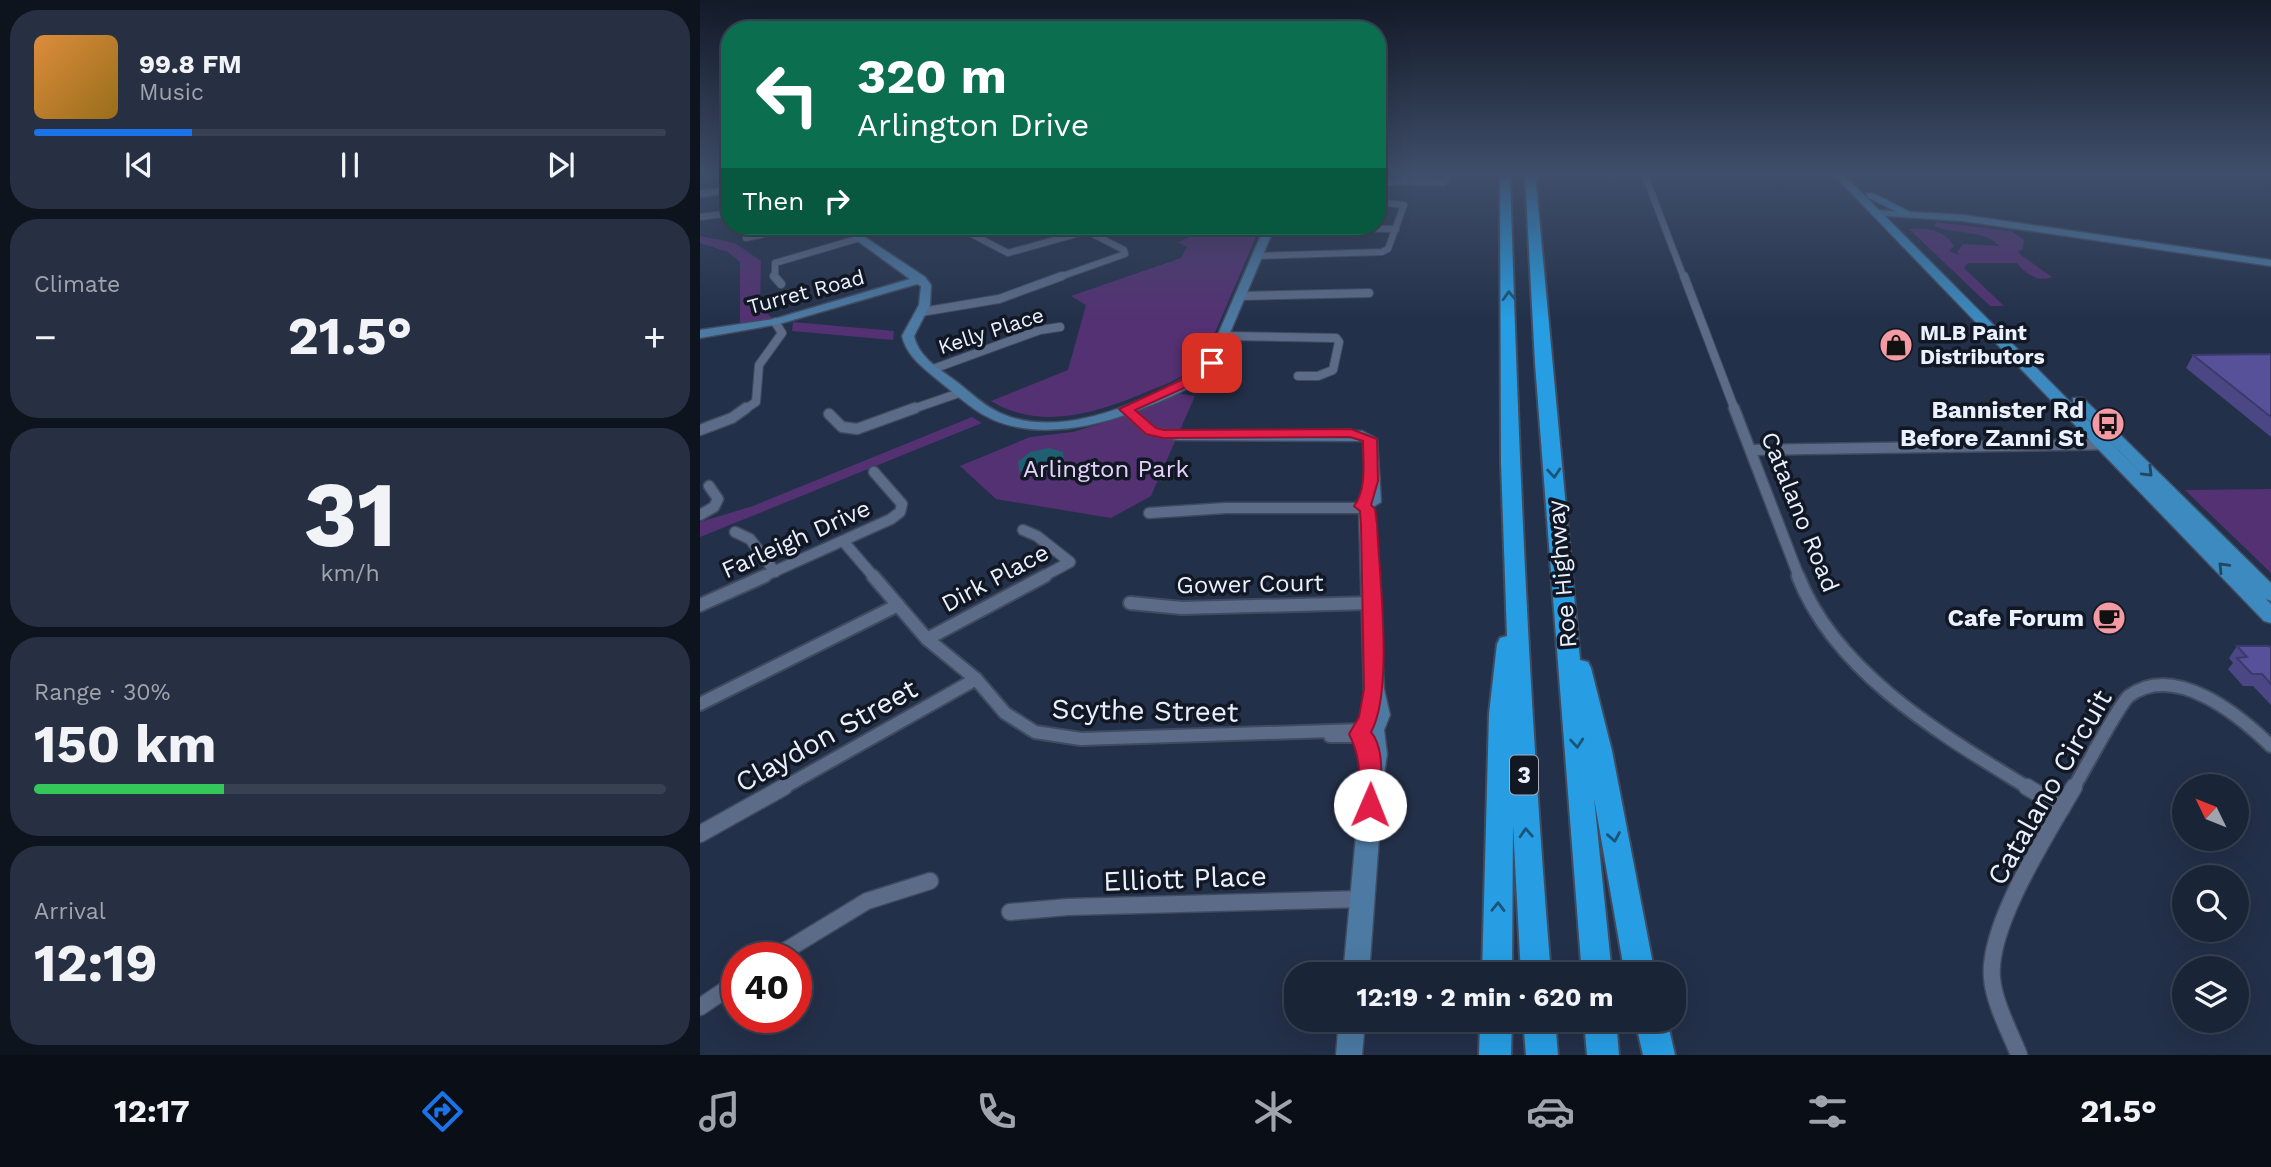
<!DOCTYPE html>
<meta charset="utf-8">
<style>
:root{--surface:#1a2437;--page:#273042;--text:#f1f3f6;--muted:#9fa4ad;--line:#384152;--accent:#1a73e8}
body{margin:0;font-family:"Work Sans",sans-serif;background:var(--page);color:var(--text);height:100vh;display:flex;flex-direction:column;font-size:26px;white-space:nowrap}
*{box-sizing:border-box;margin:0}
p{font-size:23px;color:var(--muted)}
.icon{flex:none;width:38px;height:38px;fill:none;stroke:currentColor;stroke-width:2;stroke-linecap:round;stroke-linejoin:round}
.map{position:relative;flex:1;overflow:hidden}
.side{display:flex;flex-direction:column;gap:10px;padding:10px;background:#0e141e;width:700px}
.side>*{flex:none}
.guide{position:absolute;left:21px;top:21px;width:665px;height:214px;border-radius:28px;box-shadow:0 7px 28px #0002,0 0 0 2px var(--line);background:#0b6e4f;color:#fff;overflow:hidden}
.needle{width:46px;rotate:313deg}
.controls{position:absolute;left:1472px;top:774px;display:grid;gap:14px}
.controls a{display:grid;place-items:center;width:77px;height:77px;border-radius:50%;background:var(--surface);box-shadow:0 7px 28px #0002,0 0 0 2px var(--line);font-size:35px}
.speed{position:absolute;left:21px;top:942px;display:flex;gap:14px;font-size:35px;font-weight:700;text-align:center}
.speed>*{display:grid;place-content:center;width:91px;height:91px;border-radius:50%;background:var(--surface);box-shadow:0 7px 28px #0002,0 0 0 2px var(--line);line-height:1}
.speed .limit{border:10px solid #d22;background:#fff;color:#111}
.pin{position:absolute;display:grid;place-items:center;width:60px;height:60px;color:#fff;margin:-30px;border-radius:14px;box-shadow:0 4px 10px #0006}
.me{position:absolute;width:77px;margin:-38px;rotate:1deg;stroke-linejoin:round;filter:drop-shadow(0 0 5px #0008)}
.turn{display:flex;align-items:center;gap:24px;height:147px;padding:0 21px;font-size:32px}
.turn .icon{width:91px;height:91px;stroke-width:2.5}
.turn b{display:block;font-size:49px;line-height:60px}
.then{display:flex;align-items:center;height:66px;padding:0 21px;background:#0003;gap:14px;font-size:26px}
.big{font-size:52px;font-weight:700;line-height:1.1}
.side .card{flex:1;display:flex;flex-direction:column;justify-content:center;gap:10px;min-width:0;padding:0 24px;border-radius:28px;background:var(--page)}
.side .dial{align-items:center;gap:0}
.dial b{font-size:91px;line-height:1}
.song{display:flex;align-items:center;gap:21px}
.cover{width:84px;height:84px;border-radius:10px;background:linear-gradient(135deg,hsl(30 70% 55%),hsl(40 70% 35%))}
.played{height:7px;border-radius:4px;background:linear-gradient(90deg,var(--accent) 25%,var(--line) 25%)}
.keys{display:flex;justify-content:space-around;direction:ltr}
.heat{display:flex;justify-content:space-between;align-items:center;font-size:38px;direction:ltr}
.charge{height:10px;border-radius:5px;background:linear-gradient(90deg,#34c759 30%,var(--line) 0)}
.trip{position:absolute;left:584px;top:962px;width:402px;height:70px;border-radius:28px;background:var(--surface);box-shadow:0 7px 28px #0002,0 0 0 2px var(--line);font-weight:700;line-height:70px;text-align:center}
.menu{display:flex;height:112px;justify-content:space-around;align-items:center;background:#0a0e16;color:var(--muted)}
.menu .icon{width:49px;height:49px}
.menu .selected{color:var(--accent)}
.menu b{font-size:32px;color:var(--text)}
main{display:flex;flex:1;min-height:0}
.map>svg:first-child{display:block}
</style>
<main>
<section class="side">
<div class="card">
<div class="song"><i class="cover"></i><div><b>99.8 FM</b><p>Music</p></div></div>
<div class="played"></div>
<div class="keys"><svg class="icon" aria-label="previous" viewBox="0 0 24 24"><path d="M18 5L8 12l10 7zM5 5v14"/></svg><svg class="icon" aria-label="pause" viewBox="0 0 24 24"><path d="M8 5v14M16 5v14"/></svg><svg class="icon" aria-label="next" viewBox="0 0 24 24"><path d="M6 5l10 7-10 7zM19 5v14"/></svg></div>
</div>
<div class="card"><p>Climate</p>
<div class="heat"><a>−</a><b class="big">21.5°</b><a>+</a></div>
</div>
<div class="card dial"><b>31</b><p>km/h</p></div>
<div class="card"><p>Range · 30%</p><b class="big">150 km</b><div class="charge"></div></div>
<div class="card"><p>Arrival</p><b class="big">12:19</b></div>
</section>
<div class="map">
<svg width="1571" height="1055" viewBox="0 0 1571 1055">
<rect width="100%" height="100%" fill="#233049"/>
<g fill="#543172">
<path d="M1236,222L1311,231L1324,240L1323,249L1318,252L1321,255L1352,277C1339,283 1324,273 1317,263H1268L1264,268L1304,306H1290L1209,229C1227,227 1245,230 1254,246L1249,251L1259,255L1257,252L1263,244L1299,246C1285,229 1254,235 1234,226Z"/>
<path d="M513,227L558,232L505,356C490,376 469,383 446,392C397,413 340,431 291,401L368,370L386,305L371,296L481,258L487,247L478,242Z"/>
<path d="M0,236L35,243L61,261L60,307L72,318L40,325V262L28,252L0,243Z"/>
<path d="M93,322L194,331L193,340L92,331Z"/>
<path d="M476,393L495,396L451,496L411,518L296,499L260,466L330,437L373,432L413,420Z"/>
<path d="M272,417L282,423L0,537V522L53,506Z"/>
<path d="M1571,489V573L1485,490Z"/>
</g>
<path fill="#205f70" d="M349,448L363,452L364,461C351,472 336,478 319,471L318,462L330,452Z"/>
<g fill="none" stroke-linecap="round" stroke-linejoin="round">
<defs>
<g id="street-far4">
<path d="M677,173H682L680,183"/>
<path d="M944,173L984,278"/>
<path d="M705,181L744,183L749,173"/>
<path d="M677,183L705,181L709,173"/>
<path d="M0,217L30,213"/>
<path d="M256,226L308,253L387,231"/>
<path d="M620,228L696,229"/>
<path d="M46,238L101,226"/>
<path d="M557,256L682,252L688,249L704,205L677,202"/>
<path d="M75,278V263L160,238"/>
<path d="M357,278L425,254L424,250L377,226"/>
</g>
<g id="street-far3">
<path d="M74,276L81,284"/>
<path d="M984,276L1035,410"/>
<path d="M541,296L669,293"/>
<path d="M221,312L299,299L362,276"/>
<path d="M524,336L636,338L639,342L633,370L618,376H598"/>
<path d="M233,369L340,330L360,327"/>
<path d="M44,410L56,402L59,365L82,333L75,322"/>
<path d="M210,410L262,392"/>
</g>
<g id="street-far2">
<path d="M1034,408L1099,577"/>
<path d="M129,414L142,427L157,429L215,408"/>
<path d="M0,430L32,418L46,408"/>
<path d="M1052,450L1420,444"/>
<path d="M449,513L526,508H663"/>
<path d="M0,515L14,507L18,499L9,486"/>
<path d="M323,530L337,536L370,562L342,577"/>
<path d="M35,532L50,539L75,572"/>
<path d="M143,541L174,577"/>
<path d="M62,577L191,519L200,512L202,504L174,472"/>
</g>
<g id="street-far1">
<path d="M173,576L227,639L276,679L305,713L335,732L381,739L661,730"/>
<path d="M1098,576C1136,674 1244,736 1330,789"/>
<path d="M430,603L482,608L671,603"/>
<path d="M0,605L65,576"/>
<path d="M227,639L345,576"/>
<path d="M0,704L198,605"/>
<path d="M630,736H660"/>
<path d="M81,789L276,679"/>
<path d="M1373,789C1383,773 1419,704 1429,696C1475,662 1539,715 1571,746"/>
</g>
<g id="street">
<path d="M1327,787L1362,808"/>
<path d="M0,834L84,787"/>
<path d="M310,912L368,907L662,899"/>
<path d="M75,957L167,901L230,881"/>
<path d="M0,1007L37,982"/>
<path d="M1319,1055C1310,1032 1294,1003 1292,978C1287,926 1347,834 1374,787"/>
</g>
<g id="secondary">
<path d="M30,187V193L0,197V191Z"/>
<path d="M1176,210L1263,215L1571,260V266L1263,221L1173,215V211Z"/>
<path d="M137,226H148L225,277L231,285L230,305L214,336C219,358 240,369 257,382C271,393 284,406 300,413C362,441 446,401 499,370L506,362L565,226H575L516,366C496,388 464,400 436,411L455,428L478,432L662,431L677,439L681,502L673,507L684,689L690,715L684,730L687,754L683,782L669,975H643L661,782L667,754V749L655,744L651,733L656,723L669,719L670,715L664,689L659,509L667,504L663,441L478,440L446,434L425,415C381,430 324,439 282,414C267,405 253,392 239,381C224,368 207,357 202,336L219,305L221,286L217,284L79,324L0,338V330L74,319L210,279Z"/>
<path d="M639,1020H665L662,1055H636Z"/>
</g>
<g id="primary">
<path d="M1132,173H1142L1452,484L1373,404V398H1383L1571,583V601L1566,599L1571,604V623L1564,621Z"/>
<path d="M1167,193H1173L1212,213L1203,215L1167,197Z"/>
</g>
<g id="highway">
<path d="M800,173H810C818,441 829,708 851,975H821L813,825L812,975H782L789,714L797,644L800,638L807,636L801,462Z"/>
<path d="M825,173H835L880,660L888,662L891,668L912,751L955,975H925L894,798L912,975H882L835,363Z"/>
<path d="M780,1020H812L811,1055H779Z"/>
<path d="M823,1020H855L858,1055H826Z"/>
<path d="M884,1020H916L919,1055H887Z"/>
<path d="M935,1020H967L975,1055H943Z"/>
</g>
</defs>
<use href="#street-far4" stroke="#414b60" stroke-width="8"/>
<use href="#street-far3" stroke="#414b60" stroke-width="10"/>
<use href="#street-far2" stroke="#414b60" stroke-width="13"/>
<use href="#street-far1" stroke="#414b60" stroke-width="16"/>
<use href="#street" stroke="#414b60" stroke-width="19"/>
<use href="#secondary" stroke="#414b60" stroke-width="3"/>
<use href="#primary" stroke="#414b60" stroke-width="3"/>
<use href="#highway" stroke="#414b60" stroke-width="4"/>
<use href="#street-far4" stroke="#5c6b87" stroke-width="6"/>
<use href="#street-far3" stroke="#5c6b87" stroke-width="8"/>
<use href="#street-far2" stroke="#5c6b87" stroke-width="10"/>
<use href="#street-far1" stroke="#5c6b87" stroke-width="12"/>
<use href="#street" stroke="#5c6b87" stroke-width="16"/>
<use href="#secondary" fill="#4c7aa3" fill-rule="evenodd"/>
<use href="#primary" fill="#3c8abf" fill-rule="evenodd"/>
<use href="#highway" fill="#279ee4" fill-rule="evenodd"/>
</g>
<g fill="#4b4684">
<path d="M908,173H918V180H910Z"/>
<path d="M1571,354V437L1486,368L1493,355Z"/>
<path d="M1537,646L1571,648V705L1553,686H1543L1528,669L1533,663L1529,658Z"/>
</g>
<g fill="#57519a" stroke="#3d396c" stroke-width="2">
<path d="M910,173H918L919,175H910Z"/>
<path d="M1571,354V417L1493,355Z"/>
<path d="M1537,646H1569L1571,648V684L1562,674H1552L1537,658L1547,657Z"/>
</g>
<defs><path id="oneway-chevron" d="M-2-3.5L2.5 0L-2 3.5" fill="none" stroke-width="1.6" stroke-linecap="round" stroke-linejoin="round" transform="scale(1.75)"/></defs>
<g stroke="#1b547a">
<use href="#oneway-chevron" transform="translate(809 296) rotate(-92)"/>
<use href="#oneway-chevron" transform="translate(854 473) rotate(85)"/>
<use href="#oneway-chevron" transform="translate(877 743) rotate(85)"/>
<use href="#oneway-chevron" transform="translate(826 833) rotate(-93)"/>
<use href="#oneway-chevron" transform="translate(914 837) rotate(80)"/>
<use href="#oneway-chevron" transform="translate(798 907) rotate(-89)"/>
</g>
<g stroke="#234661">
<use href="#oneway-chevron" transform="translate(1448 472) rotate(45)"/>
<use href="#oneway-chevron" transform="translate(1523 567) rotate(-134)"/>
</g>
<linearGradient id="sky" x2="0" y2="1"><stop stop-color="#131a28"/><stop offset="0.54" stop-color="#3f4e6a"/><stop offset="1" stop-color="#3f4e6a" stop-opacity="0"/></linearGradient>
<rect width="1571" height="321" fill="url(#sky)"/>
<path fill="#e11d48" stroke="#92132f" stroke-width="2" d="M512,359L519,363L517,365L493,384L435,410L456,428L464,430L651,429L677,439L678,481L671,505L675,509L677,524C679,575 694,691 671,732C686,750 680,783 681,805L678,812L670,815L662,812L659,805C659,776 662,760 649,734L659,717L664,689L661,524L660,511L654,506C667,489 663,462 663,441L650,437L463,438L446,434L419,409L484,379Z"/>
<defs>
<symbol id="shop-disc" viewBox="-11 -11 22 22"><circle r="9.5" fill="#f49aa4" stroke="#121823"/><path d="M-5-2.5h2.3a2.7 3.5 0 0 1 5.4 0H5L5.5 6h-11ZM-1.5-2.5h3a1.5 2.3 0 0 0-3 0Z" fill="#111"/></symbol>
<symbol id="bus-disc" viewBox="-11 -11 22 22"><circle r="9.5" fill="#f49aa4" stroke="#121823"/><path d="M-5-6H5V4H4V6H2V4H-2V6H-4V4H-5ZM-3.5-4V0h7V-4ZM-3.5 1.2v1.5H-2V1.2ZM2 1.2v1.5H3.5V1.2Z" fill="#111"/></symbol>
<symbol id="cafe-disc" viewBox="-11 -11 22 22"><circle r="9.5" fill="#f49aa4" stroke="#121823"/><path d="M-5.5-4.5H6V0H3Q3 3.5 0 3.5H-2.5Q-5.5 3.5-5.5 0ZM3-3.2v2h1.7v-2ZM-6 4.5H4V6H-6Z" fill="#111"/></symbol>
</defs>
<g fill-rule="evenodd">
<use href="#shop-disc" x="1177" y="326" width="38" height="38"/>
<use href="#bus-disc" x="1389" y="405" width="38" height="38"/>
<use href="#cafe-disc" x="1390" y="599" width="38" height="38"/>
</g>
<g text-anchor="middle" stroke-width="7" stroke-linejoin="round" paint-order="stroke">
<g font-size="21" fill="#eaf1fe" stroke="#121823">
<text transform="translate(106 292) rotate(-15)" y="7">Turret Road</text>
<text transform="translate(291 331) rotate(-18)" y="7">Kelly Place</text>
</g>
<g font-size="21" font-weight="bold" fill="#eaf1fe" stroke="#121823" text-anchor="start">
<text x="1220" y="340">MLB Paint<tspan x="1220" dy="24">Distributors</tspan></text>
</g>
<rect fill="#121823" stroke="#a9b0bc" stroke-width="2" x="810" y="755.5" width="28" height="39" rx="5"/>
<g font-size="23" font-weight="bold" fill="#eaf1fe">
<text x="824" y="783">3</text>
</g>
<g font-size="24" font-weight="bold" fill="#eaf1fe" stroke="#121823" text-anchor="end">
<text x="1384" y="418">Bannister Rd<tspan x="1384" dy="28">Before Zanni St</tspan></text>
<text x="1384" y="626">Cafe Forum</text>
</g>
<g font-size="24" fill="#e4d1f9" stroke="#121823">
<text x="406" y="477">Arlington Park</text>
</g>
<g font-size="24" fill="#eaf1fe" stroke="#121823">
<text transform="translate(1100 512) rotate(68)" y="8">Catalano Road</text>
<text transform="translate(96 539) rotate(-24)" y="8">Farleigh Drive</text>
<text transform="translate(862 574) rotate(-95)" y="8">Roe Highway</text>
<text transform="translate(295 578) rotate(-28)" y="8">Dirk Place</text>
<text transform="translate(550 584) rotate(-1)" y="8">Gower Court</text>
</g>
<g font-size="28" fill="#eaf1fe" stroke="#121823">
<text transform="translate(445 710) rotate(1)" y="10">Scythe Street</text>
<text transform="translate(126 735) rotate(-29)" y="10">Claydon Street</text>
<text transform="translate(1349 787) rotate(-60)" y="10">Catalano Circuit</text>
<text transform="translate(485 878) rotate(-2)" y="10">Elliott Place</text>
</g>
</g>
</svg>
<div class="controls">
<a><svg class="needle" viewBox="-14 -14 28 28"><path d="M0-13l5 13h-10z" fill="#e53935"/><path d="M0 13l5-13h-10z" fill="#9fa4ad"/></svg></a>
<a><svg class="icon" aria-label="search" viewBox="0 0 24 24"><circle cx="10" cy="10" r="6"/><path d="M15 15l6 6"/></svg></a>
<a><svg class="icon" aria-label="layers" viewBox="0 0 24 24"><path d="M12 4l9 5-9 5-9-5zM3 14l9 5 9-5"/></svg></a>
</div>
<div class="speed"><div class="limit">40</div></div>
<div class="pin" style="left:512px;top:363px;background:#d93025"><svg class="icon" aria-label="arrive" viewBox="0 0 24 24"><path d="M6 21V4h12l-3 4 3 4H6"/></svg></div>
<svg class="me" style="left:670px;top:805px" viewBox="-20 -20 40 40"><circle r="19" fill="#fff"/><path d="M0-13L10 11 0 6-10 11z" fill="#e11d48"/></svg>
<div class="trip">12:19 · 2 min · 620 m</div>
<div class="guide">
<div class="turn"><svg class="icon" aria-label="left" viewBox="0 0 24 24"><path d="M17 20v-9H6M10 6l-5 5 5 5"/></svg><div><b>320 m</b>Arlington Drive</div></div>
<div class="then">Then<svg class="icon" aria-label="right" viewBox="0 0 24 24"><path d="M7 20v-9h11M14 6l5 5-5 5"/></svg></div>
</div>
</div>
</main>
<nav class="menu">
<b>12:17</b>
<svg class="icon selected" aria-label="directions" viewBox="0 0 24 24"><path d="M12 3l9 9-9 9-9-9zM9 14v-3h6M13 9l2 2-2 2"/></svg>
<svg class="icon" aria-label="music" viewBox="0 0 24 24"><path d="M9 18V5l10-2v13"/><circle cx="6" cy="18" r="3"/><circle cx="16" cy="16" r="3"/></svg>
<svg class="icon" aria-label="phone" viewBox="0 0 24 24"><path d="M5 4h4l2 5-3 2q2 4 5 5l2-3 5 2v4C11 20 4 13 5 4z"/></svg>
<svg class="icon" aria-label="climate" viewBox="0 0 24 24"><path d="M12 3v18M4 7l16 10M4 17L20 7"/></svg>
<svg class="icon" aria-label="car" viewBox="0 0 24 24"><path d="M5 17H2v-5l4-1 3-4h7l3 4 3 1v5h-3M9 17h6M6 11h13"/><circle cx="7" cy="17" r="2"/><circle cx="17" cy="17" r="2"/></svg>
<svg class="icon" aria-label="filters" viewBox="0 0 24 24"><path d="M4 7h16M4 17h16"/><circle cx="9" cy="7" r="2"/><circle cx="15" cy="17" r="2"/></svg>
<b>21.5°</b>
</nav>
